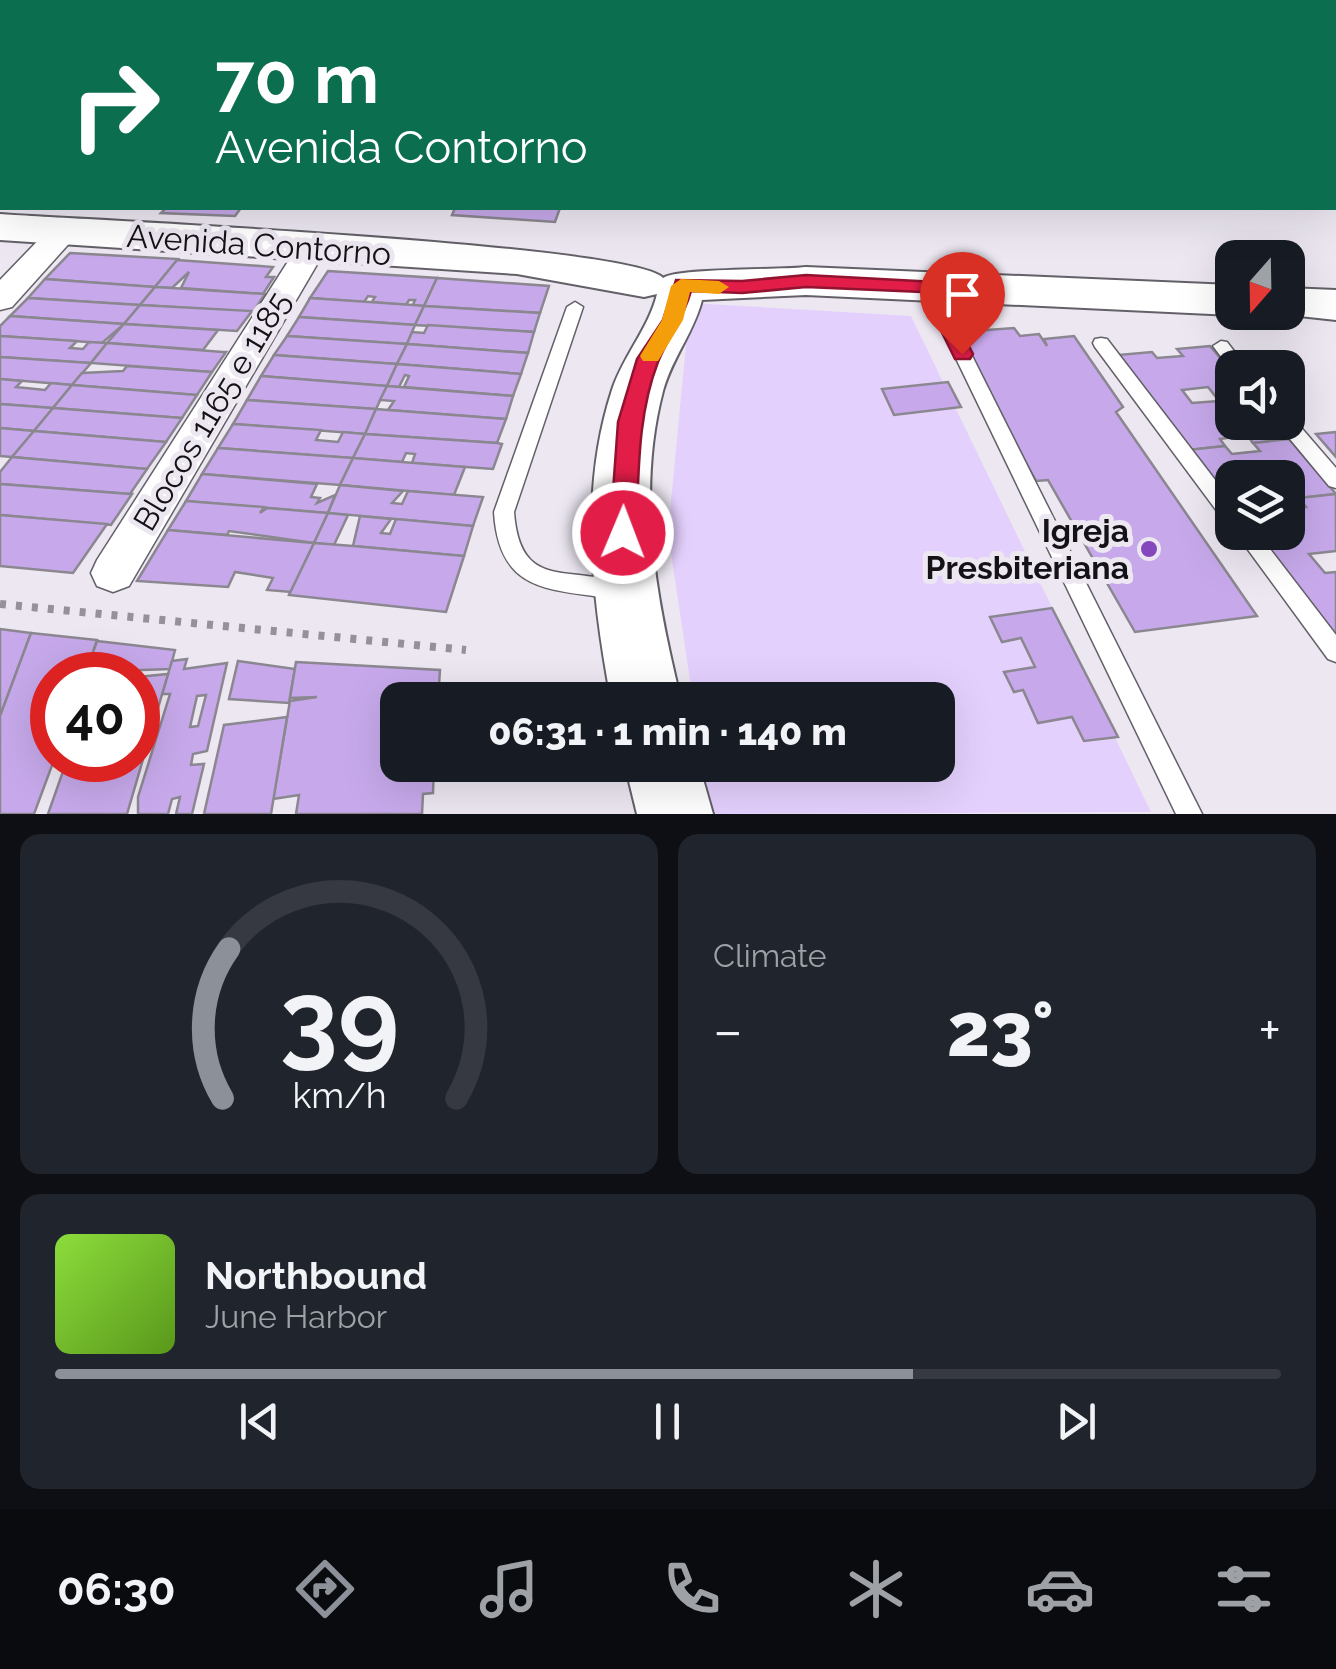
<!DOCTYPE html>
<meta charset="utf-8">
<style>
:root{--surface:#171b24;--page:#20242c;--text:#f1f3f6;--muted:#9ea1a6;--line:#363941;--accent:#8c9099}
body{margin:0;font-family:Raleway,sans-serif;background:var(--page);color:var(--text);height:100vh;display:flex;flex-direction:column;font-size:38px;white-space:nowrap}
*{box-sizing:border-box;margin:0}
p{font-size:32px;color:var(--muted)}
.icon{flex:none;width:55px;height:55px;fill:none;stroke:currentColor;stroke-width:2;stroke-linecap:round;stroke-linejoin:round}
.map{position:relative;height:814px;overflow:hidden}
.side{display:flex;flex-direction:column;gap:20px;padding:20px;background:#0d0f14;flex:1}
.side>*{flex:none}
.banner{position:absolute;left:0px;top:0px;width:1338px;height:210px;box-shadow:0 10px 40px #0002;background:#0b6e4f;color:#fff;overflow:hidden}
.needle{width:65px;rotate:200deg}
.tools{position:absolute;left:1215px;top:240px;display:grid;gap:20px}
.tools a{display:grid;place-items:center;width:90px;height:90px;border-radius:20px;background:var(--surface);box-shadow:0 10px 40px #0002;font-size:50px}
.speed{position:absolute;left:30px;top:652px;display:flex;gap:20px;font-size:50px;font-weight:700;text-align:center}
.speed>*{display:grid;place-content:center;width:130px;height:130px;border-radius:50%;background:var(--surface);box-shadow:0 10px 40px #0002;line-height:1}
.speed .limit{border:15px solid #d22;background:#fff;color:#111}
.pin{position:absolute;display:grid;place-items:center;width:85px;height:85px;color:#fff;margin:-102px -42px;border-radius:50% 50% 50% 0;rotate:-45deg;box-shadow:0 0 10px #0007}
.pin .icon{rotate:45deg}
.me{position:absolute;width:110px;margin:-55px;rotate:1deg;stroke-linejoin:round;filter:drop-shadow(0 0 8px #0008)}
.turn{display:flex;align-items:center;gap:35px;height:210px;padding:0 50px;font-size:45px}
.turn .icon{width:130px;height:130px;stroke-width:2.5}
.turn b{display:block;font-size:70px;line-height:85px}
.big{font-size:75px;font-weight:800;line-height:1.1}
.side .card{flex:1;display:flex;flex-direction:column;justify-content:center;gap:15px;min-width:0;padding:0 35px;border-radius:20px;background:var(--page)}
.side .dial{align-items:center;gap:0}
.dial svg{height:260px;overflow:visible;fill:none;stroke:var(--line);stroke-width:7;stroke-linecap:round;text-anchor:middle}
.dial text{fill:var(--text);stroke:none}
.song{display:flex;align-items:center;gap:30px}
.cover{width:120px;height:120px;border-radius:15px;background:linear-gradient(135deg,hsl(90 70% 55%),hsl(90 70% 35%))}
.played{height:10px;border-radius:5px;background:linear-gradient(90deg,var(--accent) 70%,var(--line) 70%)}
.keys{display:flex;justify-content:space-around;direction:ltr}
.heat{display:flex;justify-content:space-between;align-items:center;font-size:55px;direction:ltr}
.side .tiles{flex:1;display:grid;gap:20px;grid-template-columns:1fr 1fr}
.card:last-child{grid-column:span 2}
.trip{position:absolute;left:380px;top:682px;width:575px;height:100px;border-radius:20px;background:var(--surface);box-shadow:0 10px 40px #0002;font-weight:800;line-height:100px;text-align:center}
.tabs{display:flex;height:160px;justify-content:space-around;align-items:center;background:#090b0e;color:var(--muted)}
.tabs .icon{width:70px;height:70px}
.tabs .current{color:var(--accent)}
.tabs b{font-size:45px;color:var(--text)}
.map>svg:first-child{display:block}
</style>
<div class="map">
<svg width="1336" height="814" viewBox="0 0 1336 814">
<rect width="100%" height="100%" fill="#ece7f1"/>
<path fill="#e4d0fd" d="M690,303L911,316L1151,812L709,814L702,765H938V700H693L668,533Z"/>
<g fill="#c7a9eb" stroke="#8b8790" stroke-width="2.5" fill-rule="evenodd">
<path d="M166,208H241L235,216L161,213Z"/>
<path d="M455,208H560L555,222L452,215Z"/>
<path d="M70,253L178,259L155,287L45,279Z"/>
<path d="M177,260L273,267L266,277H274L263,294L181,288L189,272L172,288L155,287Z"/>
<path d="M328,271L437,278L424,306L413,305L415,300H409L406,305L372,302L375,297L368,296L364,302L310,298Z"/>
<path d="M437,278L549,286L540,313L424,306Z"/>
<path d="M45,279L155,287L140,305L28,298Z"/>
<path d="M155,287L172,288L265,294L253,312L140,305Z"/>
<path d="M28,298L140,305L124,324L10,316Z"/>
<path d="M310,298L413,305L424,306L415,325L299,317Z"/>
<path d="M140,305L252,311L237,331L124,324Z"/>
<path d="M424,306L540,313L534,332L415,325Z"/>
<path d="M10,316L124,324L102,343L0,336V326Z"/>
<path d="M299,317L415,325L407,344L287,336Z"/>
<path d="M967,323L973,331L1014,328L1020,336L1039,334L1047,346L1044,339L1074,336L1123,407L1116,412L1257,616L1135,632L1048,480L1036,481L954,333L951,324Z"/>
<path d="M124,324L218,330L203,350L107,343Z"/>
<path d="M428,325L534,332L528,353L407,344L412,332L424,333Z"/>
<path d="M0,336L77,341L70,348L83,349L89,342L107,343L91,363L0,357Z"/>
<path d="M287,336L407,344L397,364L274,355Z"/>
<path d="M107,343L223,352H226L212,372L91,363Z"/>
<path d="M407,344L528,353L521,374L397,364Z"/>
<path d="M1210,346L1232,372V422H1275L1289,439L1253,443L1247,435L1220,439L1225,446L1188,450L1118,355L1152,352L1157,358L1183,356L1177,349ZM1208,387L1219,401L1192,403L1182,390Z"/>
<path d="M274,355L397,364L387,386L261,376Z"/>
<path d="M0,357L91,363L72,385L0,379Z"/>
<path d="M397,364L521,374L513,396L404,387L409,376L405,375L399,387L387,386Z"/>
<path d="M127,366L212,372L197,395L72,385L82,373L123,371Z"/>
<path d="M261,376L387,386L376,409L247,400Z"/>
<path d="M0,379L22,381L16,387L45,390L51,383L72,385L53,408L0,404Z"/>
<path d="M948,382L961,407L894,415L882,389Z"/>
<path d="M72,385L197,395L182,418L53,408Z"/>
<path d="M387,386L399,387L513,396L506,419L388,410L394,401L380,400Z"/>
<path d="M247,400L376,409L365,434L233,424Z"/>
<path d="M0,404L53,408L34,431L0,428Z"/>
<path d="M53,408L182,418L166,442L34,431Z"/>
<path d="M376,409L388,410L506,419L497,443L365,434Z"/>
<path d="M233,424L321,430L316,440L338,442L343,432L365,434L353,458L218,448Z"/>
<path d="M0,428L34,431L12,457L0,456Z"/>
<path d="M34,431L166,442L147,469L12,457Z"/>
<path d="M1336,432V457L1316,434Z"/>
<path d="M365,434L497,443L502,444L493,469L412,463L415,454L406,453L402,462L353,458Z"/>
<path d="M1289,439L1336,494L1299,498L1288,490V478H1232L1230,507L1188,450L1225,446L1232,454L1260,451L1253,443Z"/>
<path d="M218,448L353,458L340,485L202,474Z"/>
<path d="M12,457L147,469L130,494L0,484V472Z"/>
<path d="M353,458L402,462L465,467L454,495L340,485Z"/>
<path d="M202,474L317,484L311,497L320,498L317,503L335,495L328,513L186,501Z"/>
<path d="M0,484L130,494H132L111,525L0,515Z"/>
<path d="M340,485L403,491L392,503L402,504L408,491L483,497L473,526L328,513Z"/>
<path d="M1336,494V551L1309,554L1325,573L1336,572V641L1249,532H1288V509L1306,507L1299,498Z"/>
<path d="M186,501L264,507L260,513L267,508L328,513L314,543L229,531L227,535L168,530Z"/>
<path d="M328,513L348,515L334,545L314,543Z"/>
<path d="M0,515L107,524L73,573L0,566Z"/>
<path d="M360,516L391,519L381,533L390,534L396,519L473,526L464,556L353,546Z"/>
<path d="M168,530L247,537L314,543L291,592L267,590L273,578L235,572L228,587L137,581Z"/>
<path d="M314,543L353,546L464,556L446,612L289,595Z"/>
<path d="M1052,608L1118,737L1084,741L1072,717L1038,723L1023,690L1014,692L1004,672L1035,667L1021,638L1002,642L990,617Z"/>
<path d="M0,629L31,633L0,716Z"/>
<path d="M31,633L97,640L85,675H52L54,760L34,814H0V716Z"/>
<path d="M97,641L175,650L170,669L86,672Z"/>
<path d="M187,659L184,669L227,663L207,751L193,754L191,765L204,764L192,814H176L180,797L172,799L168,814H138V797L170,694H162L172,661ZM206,695L198,726L190,727L197,696Z"/>
<path d="M238,661L295,669L289,703L229,699Z"/>
<path d="M296,662L440,670L438,700H398V765H434L433,793L423,794L422,814H296L299,795L273,799L290,701L317,697L290,698Z"/>
<path d="M168,674L127,814H48L67,760H138V677Z"/>
<path d="M287,717L271,814H204L224,725Z"/>
<path d="M508,765H583V767L509,779Z"/>
</g>
<g fill="none" stroke-linecap="round" stroke-linejoin="round">
<defs>
<g id="lane">
<path d="M929,281L937,286L1202,814H1176L921,286Z"/>
<path d="M575,302L583,307L514,512C520,592 568,564 623,584L627,590L623,596L616,599C550,589 499,594 494,512L567,307Z"/>
<path d="M1101,338L1107,339L1232,502V524L1225,522L1095,347L1093,343L1095,339Z"/>
<path d="M1221,341L1227,342L1247,368H1232V371L1213,346Z"/>
<path d="M1288,416L1292,417L1336,468V488L1329,486L1280,427L1277,422H1288Z"/>
<path d="M1235,532H1257L1336,635V662L1328,659Z"/>
</g>
<g id="street">
<path d="M63,223L78,232L74,238L12,307L0,310V280L52,226Z"/>
<path d="M311,240L326,249L129,586L113,592L97,586L91,573L97,560L296,249Z"/>
</g>
<g id="secondary">
<path d="M0,214C83,220 634,244 663,278C679,268 778,270 806,267L1232,285V312H1240L1232,315L806,295L702,300C694,332 672,358 663,391C636,493 656,599 681,700H611C592,598 579,491 612,390C623,356 649,328 657,294L644,297L517,274L0,240Z"/>
<path d="M1288,288L1336,290V320L1272,313L1288,312Z"/>
<path d="M625,765H699L713,814H637Z"/>
</g>
</defs>
<use href="#lane" stroke="#636068" stroke-width="3"/>
<use href="#street" stroke="#636068" stroke-width="3"/>
<use href="#secondary" stroke="#636068" stroke-width="4"/>
<path stroke="#959198" stroke-width="8" stroke-dasharray="6 10" stroke-linecap="butt" d="M0,604L466,650"/>
<use href="#lane" fill="#fff" fill-rule="evenodd"/>
<use href="#street" fill="#fff" fill-rule="evenodd"/>
<use href="#secondary" fill="#fff" fill-rule="evenodd"/>
</g>
<path fill="#e11d48" stroke="#92132f" stroke-width="2.5" d="M806,275L936,282L973,354L970,359H955L922,292L806,287L742,293L691,291C684,318 668,337 658,362C637,416 639,475 636,533L623,544L614,541L610,533L618,422L637,359L663,320L676,280L742,281Z"/>
<path fill="#f59e0b" d="M681,279L719,281L729,287L719,294L690,292L683,320L658,361H643L640,356L662,320L671,286Z"/>
<circle fill="#8447bc" stroke="#ece7f1" stroke-width="4" cx="1149" cy="549" r="10"/>
<g text-anchor="middle" stroke-width="10" stroke-linejoin="round" paint-order="stroke">
<g font-size="32" fill="#141216" stroke="#ece7f1">
<text transform="translate(259 245) rotate(4)" y="11">Avenida Contorno</text>
<text transform="translate(212 411) rotate(-59)" y="11">Blocos 1165 e 1185</text>
</g>
<g font-size="32" font-weight="bold" fill="#141216" stroke="#ece7f1" text-anchor="end">
<text x="1129" y="542">Igreja<tspan x="1129" dy="37">Presbiteriana</tspan></text>
</g>
</g>
</svg>
<div class="tools">
<a><svg class="needle" viewBox="-14 -14 28 28"><path d="M0-13l5 13h-10z" fill="#e53935"/><path d="M0 13l5-13h-10z" fill="#9ea1a6"/></svg></a>
<a><svg class="icon" aria-label="sound" viewBox="0 0 24 24"><path d="M4 9h4l5-4v14l-5-4H4zM17 9q2 3 0 6"/></svg></a>
<a><svg class="icon" aria-label="layers" viewBox="0 0 24 24"><path d="M12 4l9 5-9 5-9-5zM3 14l9 5 9-5"/></svg></a>
</div>
<div class="speed"><div class="limit">40</div></div>
<div class="pin" style="left:962px;top:354px;background:#d93025"><svg class="icon" aria-label="arrive" viewBox="0 0 24 24"><path d="M6 21V4h12l-3 4 3 4H6"/></svg></div>
<svg class="me" style="left:623px;top:533px" viewBox="-20 -20 40 40"><circle r="17" fill="#e11d48" stroke="#fff" stroke-width="3"/><path d="M0-11L8 9 0 5-8 9z" fill="#fff"/></svg>
<div class="trip">06:31 · 1 min · 140 m</div>
<div class="banner">
<div class="turn"><svg class="icon" aria-label="right" viewBox="0 0 24 24"><path d="M7 20v-9h11M14 6l5 5-5 5"/></svg><div><b>70 m</b>Avenida Contorno</div></div>
</div>
</div>
<section class="side">
<div class="tiles">
<div class="card dial"><svg viewBox="0 0 100 80">
<path d="M14 69A42 42 0 1 1 86 69"/>
<path d="M14 69A42 42 0 0 1 16 23" stroke="#8c9099"/>
<text x="50" y="56" font-size="32" font-weight="700">39</text>
<text x="50" y="72" font-size="11">km/h</text>
</svg></div>
<div class="card"><p>Climate</p>
<div class="heat"><a>−</a><b class="big">23°</b><a>+</a></div>
</div>
<div class="card">
<div class="song"><i class="cover"></i><div><b>Northbound</b><p>June Harbor</p></div></div>
<div class="played"></div>
<div class="keys"><svg class="icon" aria-label="previous" viewBox="0 0 24 24"><path d="M18 5L8 12l10 7zM5 5v14"/></svg><svg class="icon" aria-label="pause" viewBox="0 0 24 24"><path d="M8 5v14M16 5v14"/></svg><svg class="icon" aria-label="next" viewBox="0 0 24 24"><path d="M6 5l10 7-10 7zM19 5v14"/></svg></div>
</div>
</div>
</section>
<nav class="tabs">
<b>06:30</b>
<svg class="icon current" aria-label="directions" viewBox="0 0 24 24"><path d="M12 3l9 9-9 9-9-9zM9 14v-3h6M13 9l2 2-2 2"/></svg>
<svg class="icon" aria-label="music" viewBox="0 0 24 24"><path d="M9 18V5l10-2v13"/><circle cx="6" cy="18" r="3"/><circle cx="16" cy="16" r="3"/></svg>
<svg class="icon" aria-label="phone" viewBox="0 0 24 24"><path d="M5 4h4l2 5-3 2q2 4 5 5l2-3 5 2v4C11 20 4 13 5 4z"/></svg>
<svg class="icon" aria-label="climate" viewBox="0 0 24 24"><path d="M12 3v18M4 7l16 10M4 17L20 7"/></svg>
<svg class="icon" aria-label="car" viewBox="0 0 24 24"><path d="M5 17H2v-5l4-1 3-4h7l3 4 3 1v5h-3M9 17h6M6 11h13"/><circle cx="7" cy="17" r="2"/><circle cx="17" cy="17" r="2"/></svg>
<svg class="icon" aria-label="filters" viewBox="0 0 24 24"><path d="M4 7h16M4 17h16"/><circle cx="9" cy="7" r="2"/><circle cx="15" cy="17" r="2"/></svg>
</nav>
